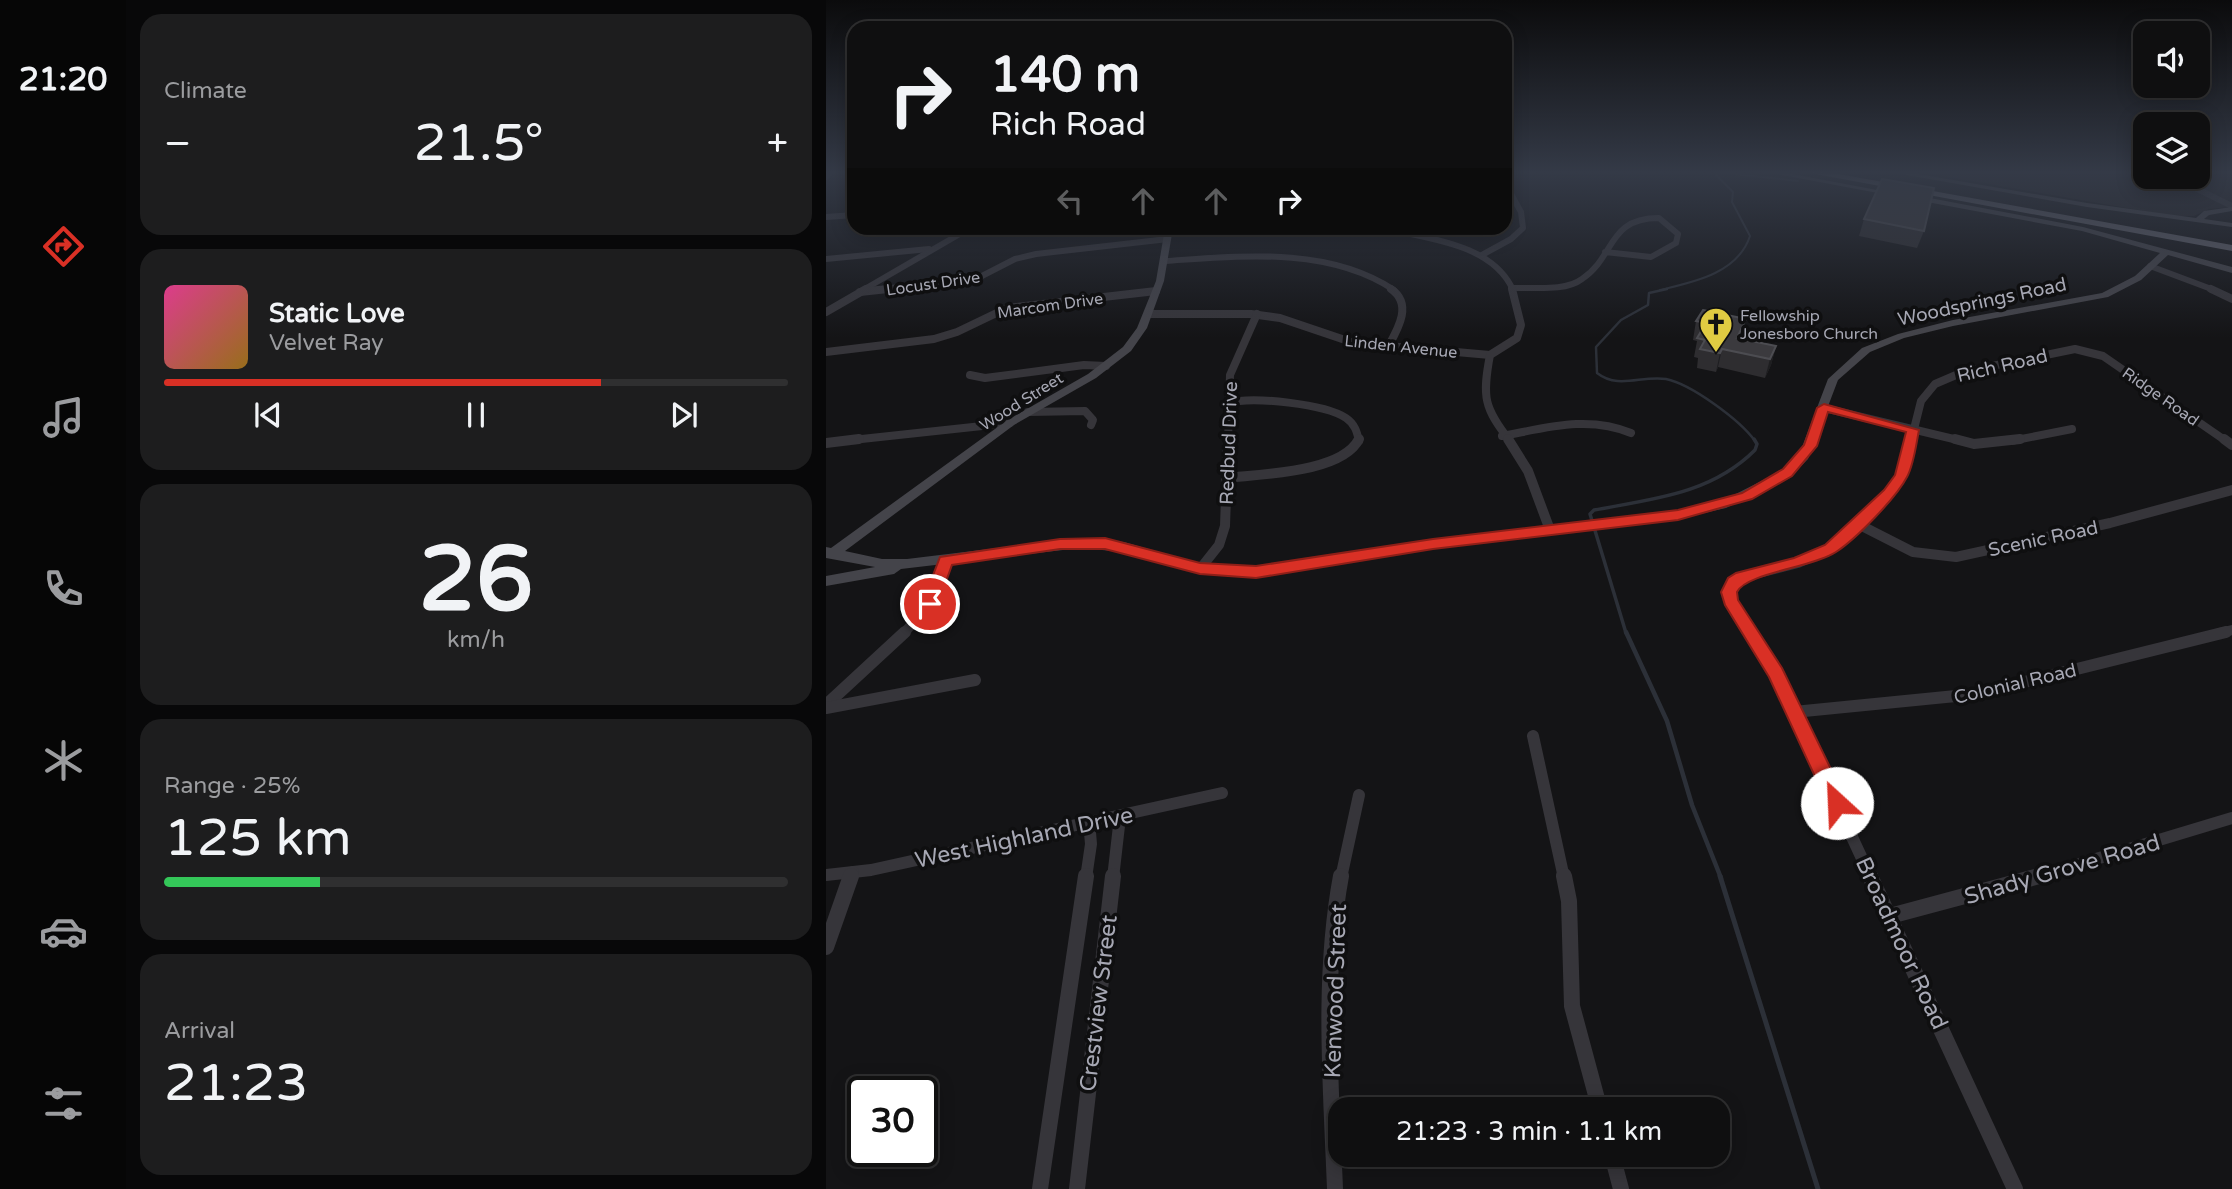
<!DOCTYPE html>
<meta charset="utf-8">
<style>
:root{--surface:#0f0f10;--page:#1d1d1e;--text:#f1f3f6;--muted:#9b9c9f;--line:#2f2f30;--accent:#d93025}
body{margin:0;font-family:"Varela Round",sans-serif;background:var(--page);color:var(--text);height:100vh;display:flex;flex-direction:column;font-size:26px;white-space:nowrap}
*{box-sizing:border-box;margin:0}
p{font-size:23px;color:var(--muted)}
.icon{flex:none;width:38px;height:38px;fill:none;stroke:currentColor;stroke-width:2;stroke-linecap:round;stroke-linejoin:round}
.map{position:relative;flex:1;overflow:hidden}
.details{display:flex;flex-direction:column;gap:14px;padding:14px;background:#080809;width:700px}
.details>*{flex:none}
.banner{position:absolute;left:21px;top:21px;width:665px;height:214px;border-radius:21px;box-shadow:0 4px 18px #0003,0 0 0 2px var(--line);background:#0f0f10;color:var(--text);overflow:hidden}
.buttons{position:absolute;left:1307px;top:21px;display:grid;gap:14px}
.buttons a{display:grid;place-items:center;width:77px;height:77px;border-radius:14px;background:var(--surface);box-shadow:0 4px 18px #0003,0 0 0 2px var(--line);font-size:35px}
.speed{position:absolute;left:21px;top:1076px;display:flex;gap:14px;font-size:35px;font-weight:700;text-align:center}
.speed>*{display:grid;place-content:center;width:91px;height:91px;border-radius:50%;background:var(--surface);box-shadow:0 4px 18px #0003,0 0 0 2px var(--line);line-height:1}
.speed .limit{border:4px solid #111;border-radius:10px;background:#fff;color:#111}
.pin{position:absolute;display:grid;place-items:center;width:60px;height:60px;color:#fff;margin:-30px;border:4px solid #fff;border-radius:50%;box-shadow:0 2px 7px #0007}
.me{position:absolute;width:77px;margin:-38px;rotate:335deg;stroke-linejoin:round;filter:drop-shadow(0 0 5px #0008)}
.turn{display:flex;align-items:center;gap:24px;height:147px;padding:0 28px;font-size:32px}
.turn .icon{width:91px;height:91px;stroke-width:2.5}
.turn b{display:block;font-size:49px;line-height:60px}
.lanes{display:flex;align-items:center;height:66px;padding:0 28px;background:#0003;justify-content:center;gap:35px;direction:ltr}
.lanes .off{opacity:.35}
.big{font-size:52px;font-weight:600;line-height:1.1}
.details .card{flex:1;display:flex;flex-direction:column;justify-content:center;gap:10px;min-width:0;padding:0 24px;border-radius:21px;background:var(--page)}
.details .dial{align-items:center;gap:0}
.dial b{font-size:91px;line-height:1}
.song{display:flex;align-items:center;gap:21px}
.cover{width:84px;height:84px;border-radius:10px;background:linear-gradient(135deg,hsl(330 70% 55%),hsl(40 70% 35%))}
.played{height:7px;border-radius:4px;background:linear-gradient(90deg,var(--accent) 70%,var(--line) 70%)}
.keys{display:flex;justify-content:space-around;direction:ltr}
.heat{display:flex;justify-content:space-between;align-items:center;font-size:38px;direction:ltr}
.charge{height:10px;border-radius:5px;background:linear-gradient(90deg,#34c759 25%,var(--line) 0)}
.trip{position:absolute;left:502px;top:1097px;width:402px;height:70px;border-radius:21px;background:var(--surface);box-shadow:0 4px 18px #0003,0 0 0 2px var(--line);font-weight:600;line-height:70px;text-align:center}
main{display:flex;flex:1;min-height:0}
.tab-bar{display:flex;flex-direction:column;width:126px;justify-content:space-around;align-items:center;background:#060606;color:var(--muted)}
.tab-bar .icon{width:49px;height:49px}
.tab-bar .selected{color:var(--accent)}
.tab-bar b{font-size:32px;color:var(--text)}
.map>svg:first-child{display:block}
</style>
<main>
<nav class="tab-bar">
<b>21:20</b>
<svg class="icon selected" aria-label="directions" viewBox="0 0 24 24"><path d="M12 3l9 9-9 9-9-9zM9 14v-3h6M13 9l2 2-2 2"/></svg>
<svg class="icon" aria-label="music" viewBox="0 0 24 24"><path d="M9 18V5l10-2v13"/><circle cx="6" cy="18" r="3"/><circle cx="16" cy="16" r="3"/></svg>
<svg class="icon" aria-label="phone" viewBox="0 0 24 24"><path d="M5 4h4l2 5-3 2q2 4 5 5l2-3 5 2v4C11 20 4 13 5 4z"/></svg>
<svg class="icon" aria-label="climate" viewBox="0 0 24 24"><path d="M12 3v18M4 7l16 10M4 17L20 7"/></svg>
<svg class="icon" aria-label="car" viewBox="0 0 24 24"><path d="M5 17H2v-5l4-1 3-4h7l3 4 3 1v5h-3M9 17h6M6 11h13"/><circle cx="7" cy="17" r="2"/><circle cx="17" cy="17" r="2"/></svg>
<svg class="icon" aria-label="filters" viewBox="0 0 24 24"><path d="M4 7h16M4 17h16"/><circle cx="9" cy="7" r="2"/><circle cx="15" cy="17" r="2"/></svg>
</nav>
<section class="details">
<div class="card"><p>Climate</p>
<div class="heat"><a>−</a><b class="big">21.5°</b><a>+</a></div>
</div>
<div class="card">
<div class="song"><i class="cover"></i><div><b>Static Love</b><p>Velvet Ray</p></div></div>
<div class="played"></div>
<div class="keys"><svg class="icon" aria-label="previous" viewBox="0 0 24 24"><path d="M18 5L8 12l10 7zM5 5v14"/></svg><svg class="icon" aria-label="pause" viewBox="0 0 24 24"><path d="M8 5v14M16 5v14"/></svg><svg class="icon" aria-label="next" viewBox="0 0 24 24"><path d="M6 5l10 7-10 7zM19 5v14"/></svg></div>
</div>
<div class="card dial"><b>26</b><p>km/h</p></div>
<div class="card"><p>Range · 25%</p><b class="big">125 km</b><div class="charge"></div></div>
<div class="card"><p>Arrival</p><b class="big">21:23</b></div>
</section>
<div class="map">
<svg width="1406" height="1189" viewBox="0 0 1406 1189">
<rect width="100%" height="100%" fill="#141416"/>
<path fill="#212022" d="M1088,171H1319L1320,177H1372V171H1399L1406,174V207L1383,209L1368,216H1347Z"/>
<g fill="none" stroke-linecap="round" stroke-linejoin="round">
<g stroke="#2c3038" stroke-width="2">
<path d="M890,172L972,181"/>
<path d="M834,290C868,282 912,273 924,236L906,202L907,192L890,175V171"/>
</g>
<path stroke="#2c3038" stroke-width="2.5" d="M841,289L823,293L822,305L795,320L770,347L771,373C793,390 815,375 840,379C865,384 914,420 929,441"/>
<path stroke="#2c3038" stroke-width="3.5" d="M800,633L764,514L768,510C827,499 885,494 929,450L931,444L928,439"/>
<path stroke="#2c3038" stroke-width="4.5" d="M800,632L841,721L866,805L895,878"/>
<path stroke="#2c3038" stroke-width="5" d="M894,876L992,1189"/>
<g stroke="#36353a" stroke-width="6">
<path d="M0,172L4,173L0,177"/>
<path d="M1347,177L1406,206"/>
<path d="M0,217L28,215"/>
<path d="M556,228C601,239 666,243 687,290"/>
<path d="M656,255L685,239L697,228L695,212L679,183"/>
<path d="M0,259L103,249"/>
<path d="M340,261C414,256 502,246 568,290"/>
<path d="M1324,266L1388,290"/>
<path d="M686,288C707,287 739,292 756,279C790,256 781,218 833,218L852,234L850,243L825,257L779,252"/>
<path d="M37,290L144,228"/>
<path d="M47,290L152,278L189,259L210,254L342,239"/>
</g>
<g stroke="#36353a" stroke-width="8">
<path d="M1385,289L1406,299"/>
<path d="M34,292L62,289"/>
<path d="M0,312L40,289"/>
<path d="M322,314H425L454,318L528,343L664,355"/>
<path d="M562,347C572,329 587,304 565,289"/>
<path d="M0,352L108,339L131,332L181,308L330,291"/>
<path d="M144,375L159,378L258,365L280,366"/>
<path d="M402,403C427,396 499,404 520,418C529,424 531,432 533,441"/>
<path d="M998,408L1136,441"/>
<path d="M202,412L259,411L267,420L265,425"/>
<path d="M676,436C720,428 762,415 805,433"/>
<path d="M17,441L184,423"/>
<path d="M402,441L404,375L431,314"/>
<path d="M684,441C658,408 656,397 664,355L691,338L695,325L686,289"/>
<path d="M1085,441L1095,401L1109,384L1137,372L1249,349L1277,356L1400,441"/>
<path d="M1185,441L1246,429"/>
</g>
<g stroke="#36353a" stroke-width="10">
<path d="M682,439L702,471L724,530"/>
<path d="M1129,439L1148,444L1194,439"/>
<path d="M1398,439L1406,445"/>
<path d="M0,443L33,439"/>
<path d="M400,478C434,474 516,473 533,439"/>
<path d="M1032,524L1087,552L1130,557L1284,523L1406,490"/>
<path d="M374,569L393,545L399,526L402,439"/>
<path d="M78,633L104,604L120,561"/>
<path d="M925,633L905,601L903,592L913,578L972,563L1004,549L1069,486L1076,475L1085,439"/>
<path d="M1393,633L1406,630"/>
</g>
<g stroke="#36353a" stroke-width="12">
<path d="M924,632L950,673L1045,878"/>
<path d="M0,705L79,632"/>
<path d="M0,708L149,680"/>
<path d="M968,712L1150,694L1400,632"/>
<path d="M707,736L738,878"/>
<path d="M0,875L45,870L396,793"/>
<path d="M25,878L27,872"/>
<path d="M260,878L265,844L263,821"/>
<path d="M287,878L294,817"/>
<path d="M515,878L533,795"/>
<path d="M1207,878L1406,818"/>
</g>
<g stroke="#36353a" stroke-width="16">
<path d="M738,876L743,901L746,1006L774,1110"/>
<path d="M1044,876L1189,1189"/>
<path d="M1064,916L1213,876"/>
<path d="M0,947L25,876"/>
<path d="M786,1155L795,1189"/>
<path d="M214,1189L260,876"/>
<path d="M251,1189L287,876"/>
<path d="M509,1189C505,1085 496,979 515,876"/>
</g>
<g fill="#44444a" fill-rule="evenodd">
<path d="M935,171H951L1072,194L1068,196Z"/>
<path d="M1058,171H1075L1261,203L1370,218L1378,211L1406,207V211L1383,215L1378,219L1406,223V227L1261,207Z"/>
<path d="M1088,195L1257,227L1406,267V273L1342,255L1315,280L1282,297L1127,326L1078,338L1044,352L1012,380L982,459L965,476L900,508L852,519L607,549L430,577L374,574L298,552L254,548L75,569L68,574L0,586V576L49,567L0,558V547L5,548L180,421L262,374L297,347L311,328L330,281L339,228H347L338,281L321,328L305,351L270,378L188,425L19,551L56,559H81L254,538L298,542L374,564L430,567L607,539L852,511L896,501L957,470L973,455L1002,379L1036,348L1072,334L1127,320L1276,293L1309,276L1334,253L1256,231L1085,199V195Z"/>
</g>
<path fill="#62626b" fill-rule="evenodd" d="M973,171H996L1406,245V251Z"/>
</g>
<g fill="#2e2d30">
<path d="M1287,171H1320V174L1302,176Z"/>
<path d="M1038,219L1098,231L1091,248L1033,236Z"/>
<path d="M877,310L916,339L950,346L945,365L939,378L892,367L890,372L871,368L872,358L868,357L871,341L867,340L870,321Z"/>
</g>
<g fill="#1e1e20">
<path d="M1304,171H1320V174L1302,176Z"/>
<path d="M920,319L916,338L909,351L911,338Z"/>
<path d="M950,346L945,365L939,378L944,359Z"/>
<path d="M896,349L892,367L890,372L894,353Z"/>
</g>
<g fill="#3b3a3e" stroke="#4c4c51" stroke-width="2">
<path d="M1056,179L1108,188L1098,231L1038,219Z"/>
<path d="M877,310L920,319L911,338L950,346L944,359L896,349L894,353L874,349L879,340L871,338L880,323L870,321Z"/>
</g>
<linearGradient id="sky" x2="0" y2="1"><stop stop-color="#0b0b0c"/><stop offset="0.51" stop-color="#343a47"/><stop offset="1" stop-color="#343a47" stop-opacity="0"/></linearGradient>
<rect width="1406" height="338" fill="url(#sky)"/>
<path fill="#d93025" stroke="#8d1f18" stroke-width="2" d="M998,404L1093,430C1090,445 1088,464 1081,477C1070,498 1030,539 1010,552C988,567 920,573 911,592L912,600L956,668L1018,796L1021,803L1018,809L1011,812L1004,809L943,677L899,605L895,592L902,578L910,573L968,558L999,545L1058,490L1069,475L1080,432L1002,412L991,446L966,476L926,499L852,520L607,549L430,578L374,574L279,549H234L126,565L110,609L104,610L96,604L114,557L234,539L279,538L374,563L430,566L607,539L852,510L916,493L957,469L978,445L991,408Z"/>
<defs>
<symbol id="church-pin" viewBox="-11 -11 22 30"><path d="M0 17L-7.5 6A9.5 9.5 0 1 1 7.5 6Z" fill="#e0cb42" stroke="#0f0f10"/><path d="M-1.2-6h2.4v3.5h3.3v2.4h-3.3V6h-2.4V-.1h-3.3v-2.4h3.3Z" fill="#111"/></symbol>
</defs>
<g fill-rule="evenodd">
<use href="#church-pin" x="871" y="305" width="38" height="52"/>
</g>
<g text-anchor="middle" stroke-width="7" stroke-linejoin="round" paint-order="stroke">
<g font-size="16" fill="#a7a8b4" stroke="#0f0f10">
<text transform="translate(107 283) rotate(-8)" y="6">Locust Drive</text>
<text transform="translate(224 305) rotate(-8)" y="6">Marcom Drive</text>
<text transform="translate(575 346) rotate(6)" y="6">Linden Avenue</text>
<text transform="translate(1335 396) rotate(35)" y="6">Ridge Road</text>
<text transform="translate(195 401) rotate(-32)" y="6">Wood Street</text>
</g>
<g font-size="16" fill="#a7a8b4" stroke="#0f0f10" text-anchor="start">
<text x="914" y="321">Fellowship<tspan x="914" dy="18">Jonesboro Church</tspan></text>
</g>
<g font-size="19" fill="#a7a8b4" stroke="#0f0f10">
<text transform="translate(1156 301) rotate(-12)" y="7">Woodsprings Road</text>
<text transform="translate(1176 365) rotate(-13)" y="7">Rich Road</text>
<text transform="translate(402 443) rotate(-88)" y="7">Redbud Drive</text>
<text transform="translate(1217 538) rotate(-12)" y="7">Scenic Road</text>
<text transform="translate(1189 683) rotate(-13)" y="7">Colonial Road</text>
</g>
<g font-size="23" fill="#a7a8b4" stroke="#0f0f10">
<text transform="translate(198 837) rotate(-12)" y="8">West Highland Drive</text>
<text transform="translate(1236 869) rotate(-16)" y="8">Shady Grove Road</text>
<text transform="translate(1076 943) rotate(65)" y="8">Broadmoor Road</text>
<text transform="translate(509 991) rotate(-88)" y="8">Kenwood Street</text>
<text transform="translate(272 1003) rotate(-83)" y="8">Crestview Street</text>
</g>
</g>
</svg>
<div class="buttons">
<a><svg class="icon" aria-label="sound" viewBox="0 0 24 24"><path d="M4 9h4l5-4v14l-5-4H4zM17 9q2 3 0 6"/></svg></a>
<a><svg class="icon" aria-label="layers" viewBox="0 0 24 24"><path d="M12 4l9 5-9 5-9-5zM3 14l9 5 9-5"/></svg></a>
</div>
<div class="speed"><div class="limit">30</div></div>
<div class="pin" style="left:104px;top:604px;background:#d93025"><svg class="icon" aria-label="arrive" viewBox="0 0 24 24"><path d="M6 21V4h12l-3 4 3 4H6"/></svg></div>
<svg class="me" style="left:1011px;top:803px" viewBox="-20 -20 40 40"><circle r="19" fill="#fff"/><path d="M0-13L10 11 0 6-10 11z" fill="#d93025"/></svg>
<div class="trip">21:23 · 3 min · 1.1 km</div>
<div class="banner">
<div class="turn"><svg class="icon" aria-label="right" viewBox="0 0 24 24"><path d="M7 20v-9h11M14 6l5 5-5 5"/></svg><div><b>140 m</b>Rich Road</div></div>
<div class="lanes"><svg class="icon off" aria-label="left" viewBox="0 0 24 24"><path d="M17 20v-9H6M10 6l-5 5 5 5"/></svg><svg class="icon off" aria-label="ahead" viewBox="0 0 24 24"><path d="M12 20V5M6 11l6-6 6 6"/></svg><svg class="icon off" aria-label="ahead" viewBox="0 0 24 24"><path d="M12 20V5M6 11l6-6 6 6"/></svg><svg class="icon" aria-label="right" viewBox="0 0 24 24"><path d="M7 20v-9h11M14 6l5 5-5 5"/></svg></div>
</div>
</div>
</main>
